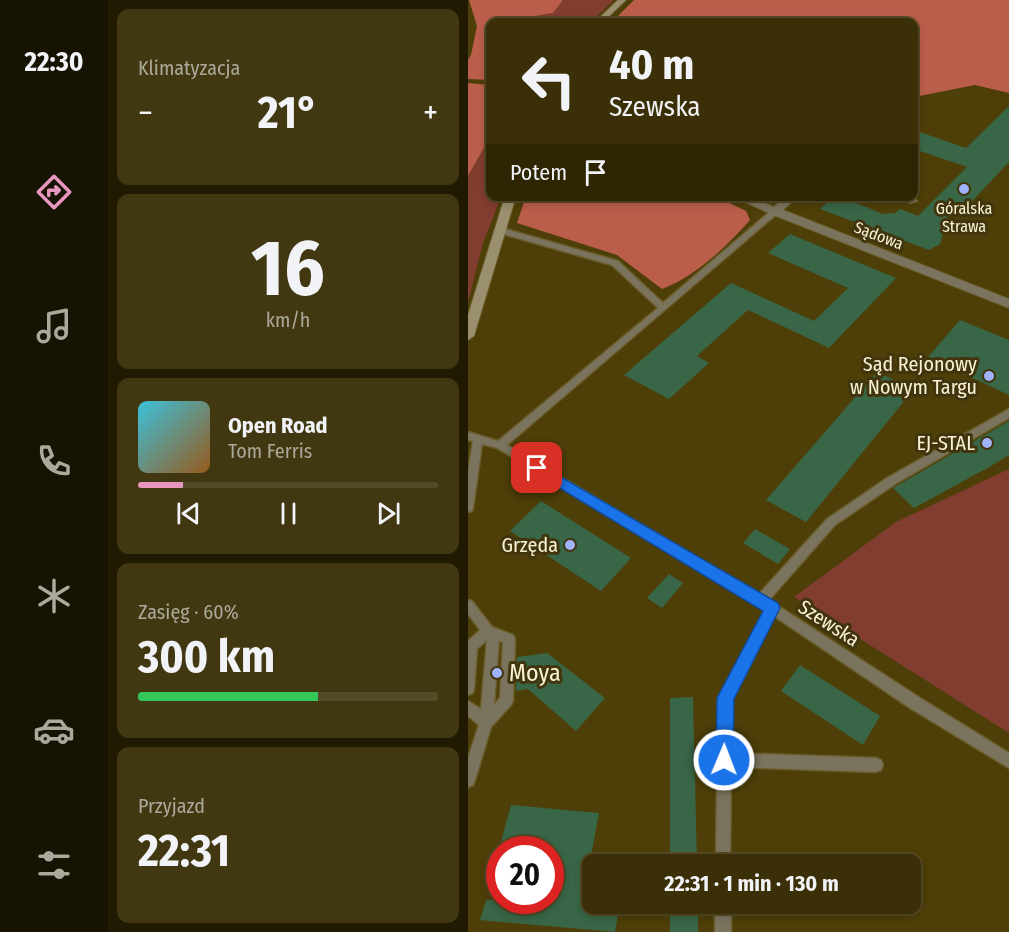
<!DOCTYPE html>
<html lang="pl">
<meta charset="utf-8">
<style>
:root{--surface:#3a2f06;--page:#413710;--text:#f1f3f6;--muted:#aba99b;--line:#544a28;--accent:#e797bd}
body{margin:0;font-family:"Fira Sans Condensed",sans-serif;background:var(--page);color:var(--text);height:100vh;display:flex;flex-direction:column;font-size:22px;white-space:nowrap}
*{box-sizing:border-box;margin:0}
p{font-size:20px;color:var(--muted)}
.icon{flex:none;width:33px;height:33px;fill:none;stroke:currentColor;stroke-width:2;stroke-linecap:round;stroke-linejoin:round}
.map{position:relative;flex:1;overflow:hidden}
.panel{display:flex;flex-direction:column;gap:9px;padding:9px;background:#201a03;width:360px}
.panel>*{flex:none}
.top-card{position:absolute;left:18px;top:18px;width:432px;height:183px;border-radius:12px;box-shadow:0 3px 9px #0003,0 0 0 2px var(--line);background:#3a2f06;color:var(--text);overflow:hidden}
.speed{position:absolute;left:18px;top:836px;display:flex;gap:12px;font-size:30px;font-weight:700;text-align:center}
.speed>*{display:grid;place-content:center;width:78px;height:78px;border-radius:50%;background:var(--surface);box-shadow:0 3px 9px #0003,0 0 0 2px var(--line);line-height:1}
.speed .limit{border:9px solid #d22;background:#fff;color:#111}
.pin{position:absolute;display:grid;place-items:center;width:51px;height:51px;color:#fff;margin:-26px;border-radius:12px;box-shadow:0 3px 9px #0006}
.me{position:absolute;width:66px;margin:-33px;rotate:1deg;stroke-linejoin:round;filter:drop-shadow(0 0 4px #0008)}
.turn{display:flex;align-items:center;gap:21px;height:126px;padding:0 24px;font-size:27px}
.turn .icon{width:78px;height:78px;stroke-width:2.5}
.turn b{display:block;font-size:42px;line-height:51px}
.then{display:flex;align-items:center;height:57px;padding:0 24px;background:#0003;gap:12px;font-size:22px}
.big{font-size:45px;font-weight:700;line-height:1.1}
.panel .widget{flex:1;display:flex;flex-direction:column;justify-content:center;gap:9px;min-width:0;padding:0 21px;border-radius:12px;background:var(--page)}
.panel .dial{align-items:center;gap:0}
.dial b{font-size:78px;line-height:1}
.song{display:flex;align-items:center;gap:18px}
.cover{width:72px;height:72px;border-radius:9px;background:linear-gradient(135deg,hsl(190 70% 55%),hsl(30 70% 35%))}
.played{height:6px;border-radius:3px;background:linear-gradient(90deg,var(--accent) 15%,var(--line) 15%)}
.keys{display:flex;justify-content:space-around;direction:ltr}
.heat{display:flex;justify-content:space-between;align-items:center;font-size:33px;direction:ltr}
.charge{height:9px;border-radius:4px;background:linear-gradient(90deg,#34c759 60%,var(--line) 0)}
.trip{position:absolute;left:114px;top:854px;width:339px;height:60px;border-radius:12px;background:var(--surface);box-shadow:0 3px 9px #0003,0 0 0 2px var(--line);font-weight:700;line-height:60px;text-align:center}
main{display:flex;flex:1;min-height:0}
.tabs{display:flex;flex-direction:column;width:108px;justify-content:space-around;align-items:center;background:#171302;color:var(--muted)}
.tabs .icon{width:42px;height:42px}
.tabs .on{color:var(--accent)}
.tabs b{font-size:27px;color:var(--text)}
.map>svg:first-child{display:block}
</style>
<main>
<nav class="tabs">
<b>22:30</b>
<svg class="icon on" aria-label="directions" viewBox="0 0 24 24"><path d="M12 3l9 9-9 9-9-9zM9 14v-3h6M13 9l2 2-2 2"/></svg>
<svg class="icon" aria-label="music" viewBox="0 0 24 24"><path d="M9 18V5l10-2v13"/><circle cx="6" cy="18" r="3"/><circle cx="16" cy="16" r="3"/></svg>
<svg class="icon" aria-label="phone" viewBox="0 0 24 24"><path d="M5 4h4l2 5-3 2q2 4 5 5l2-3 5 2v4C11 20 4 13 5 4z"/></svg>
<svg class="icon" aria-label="climate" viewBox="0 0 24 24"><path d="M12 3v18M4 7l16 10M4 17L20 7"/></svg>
<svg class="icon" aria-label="car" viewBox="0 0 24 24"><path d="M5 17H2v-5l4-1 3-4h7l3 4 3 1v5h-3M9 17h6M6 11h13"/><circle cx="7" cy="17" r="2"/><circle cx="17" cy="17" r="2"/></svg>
<svg class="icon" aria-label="filters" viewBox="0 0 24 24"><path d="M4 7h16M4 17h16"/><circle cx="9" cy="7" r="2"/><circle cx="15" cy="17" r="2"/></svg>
</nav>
<section class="panel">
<div class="widget"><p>Klimatyzacja</p>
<div class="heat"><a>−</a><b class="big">21°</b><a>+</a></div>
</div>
<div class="widget dial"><b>16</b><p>km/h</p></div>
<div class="widget">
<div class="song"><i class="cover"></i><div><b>Open Road</b><p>Tom Ferris</p></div></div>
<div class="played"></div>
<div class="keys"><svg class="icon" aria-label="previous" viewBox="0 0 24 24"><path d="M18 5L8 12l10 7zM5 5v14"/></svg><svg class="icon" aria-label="pause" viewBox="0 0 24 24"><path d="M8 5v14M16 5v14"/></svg><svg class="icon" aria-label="next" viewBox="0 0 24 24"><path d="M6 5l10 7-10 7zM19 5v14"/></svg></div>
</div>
<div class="widget"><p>Zasięg · 60%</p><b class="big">300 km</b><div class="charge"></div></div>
<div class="widget"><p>Przyjazd</p><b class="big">22:31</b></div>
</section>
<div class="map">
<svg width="541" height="932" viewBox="0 0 541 932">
<rect width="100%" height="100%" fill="#4e3f08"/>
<g fill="#813d2f">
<path d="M95,0H146L123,22H54L56,18L85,13Z"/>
<path d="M22,137V196L33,197L15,243L0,302V176Z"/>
<path d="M541,469V733L326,597L428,522Z"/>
</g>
<g fill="#ba5e4b">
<path d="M1,0H95L85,13L56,18L54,22H22V80L0,79V60L3,55L9,26Z"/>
<path d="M166,0H541V93L507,85L446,97V22H144Z"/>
<path d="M0,83L22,85V105L17,125L22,126V137L0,176Z"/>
<path d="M58,196L249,197L278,211L282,220C259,246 227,277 194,289L149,255L49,223Z"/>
</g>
<g fill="#386646">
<path d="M541,106V162L489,217L480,214L472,244L461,250L352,209L366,196H371L415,214L427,213L432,209L450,216L499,167L446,149V130L498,148Z"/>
<path d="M322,234L428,278L361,348L280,310L229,356L241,363L201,399L156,375L263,283L346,321L380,288L300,253Z"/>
<path d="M492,320L541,340V395L460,357Z"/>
<path d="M409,372L446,389L338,522L298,500Z"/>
<path d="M541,421V455L523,466L446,508L425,488Z"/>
<path d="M73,501L163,558L133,591L42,531Z"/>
<path d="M287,529L322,549L310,564L275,543Z"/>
<path d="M201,574L215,583L194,608L179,598Z"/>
<path d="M79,653L137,698L108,731L60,689L48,691L49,657Z"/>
<path d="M332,665L412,716L395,745L313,691Z"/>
<path d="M225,697L229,864H202V698Z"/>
<path d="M43,805L131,813L123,856L124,903H152L147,932L12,920L18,900H82V849H31Z"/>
<rect x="202" y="903" width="28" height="29"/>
</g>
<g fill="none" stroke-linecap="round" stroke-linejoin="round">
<defs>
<g id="service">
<path d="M435,196H444L449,201L442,203Z"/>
<path d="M304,210L311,212L39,445L291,594L359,519L419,478L541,409V418L427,484L367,525L301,600L452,698L541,753V768L442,708L306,616L264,699L263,753L408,758L413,760L415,765L413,770L408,772L263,767L262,864H248L250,698L297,610L29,448L14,444L5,508L4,511L0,512V472L5,441L0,440V432L30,441L190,308L144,265L28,232V228H34L150,261L195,303Z"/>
<path d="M0,600L4,601L24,627L45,635L47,639L45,701L43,705L23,727L7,780L5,785L0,787V758L11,725L0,716V701L13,709L19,640L9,649L6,689L5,693L0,695V641L12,630L0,614ZM31,641L35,642L32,698L26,704Z"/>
<rect x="247" y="903" width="16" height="29"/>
</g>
<path id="minor" d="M264,196H280L306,207L318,196H330L315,210L541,299V308L303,214Z"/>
<g id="secondary">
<path d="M150,0H158L135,22H127Z"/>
<path d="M37,196H48L6,336L0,340V315Z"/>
</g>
</defs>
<use href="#service" stroke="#6a5c29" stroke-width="3"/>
<use href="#minor" stroke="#6a5c29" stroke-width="2"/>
<use href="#secondary" stroke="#6a5c29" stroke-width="2"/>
<use href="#service" fill="#7a745e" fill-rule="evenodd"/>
<use href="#minor" fill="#7a745e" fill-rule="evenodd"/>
<use href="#secondary" fill="#9a8f6e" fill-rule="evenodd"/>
</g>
<path fill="#1a73e8" stroke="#114b97" stroke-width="1.5" d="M69,463L310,603L312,608L266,699L265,760L263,766L256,769L250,766L248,760L249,698L295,611L65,472L63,468Z"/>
<g fill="#a0b3fd" stroke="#41350e" stroke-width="2">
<circle cx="496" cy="189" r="6"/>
<circle cx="521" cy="376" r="6"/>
<circle cx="519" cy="443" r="6"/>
<circle cx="102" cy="545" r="6"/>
<circle cx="29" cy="673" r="6"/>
</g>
<g text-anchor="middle" stroke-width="6" stroke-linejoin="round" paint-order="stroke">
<g font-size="16" fill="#faf2d7" stroke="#41350e">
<text x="496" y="214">Góralska<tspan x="496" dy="18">Strawa</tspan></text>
</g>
<g font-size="16" fill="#faf2d7" stroke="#41350e">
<text transform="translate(411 235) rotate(21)" y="6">Sądowa</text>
</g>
<g font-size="20" fill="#faf2d7" stroke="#41350e" text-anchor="end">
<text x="509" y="371">Sąd Rejonowy<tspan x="509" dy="23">w Nowym Targu</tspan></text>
<text x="507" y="450">EJ-STAL</text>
<text x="90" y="552">Grzęda</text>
</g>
<g font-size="20" fill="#faf2d7" stroke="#41350e">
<text transform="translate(361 623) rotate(33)" y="7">Szewska</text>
</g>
<g font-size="24" fill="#faf2d7" stroke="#41350e" text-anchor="start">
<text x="41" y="681">Moya</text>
</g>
</g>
</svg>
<div class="speed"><div class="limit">20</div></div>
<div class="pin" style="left:69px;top:468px;background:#d93025"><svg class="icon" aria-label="arrive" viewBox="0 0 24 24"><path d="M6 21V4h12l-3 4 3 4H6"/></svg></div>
<svg class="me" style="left:256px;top:760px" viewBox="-20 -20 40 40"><circle r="17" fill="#1a73e8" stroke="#fff" stroke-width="3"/><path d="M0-11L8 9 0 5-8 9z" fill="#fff"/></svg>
<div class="trip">22:31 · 1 min · 130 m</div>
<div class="top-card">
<div class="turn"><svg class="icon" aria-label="left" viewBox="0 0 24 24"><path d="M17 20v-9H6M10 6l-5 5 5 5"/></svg><div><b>40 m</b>Szewska</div></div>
<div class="then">Potem<svg class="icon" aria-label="arrive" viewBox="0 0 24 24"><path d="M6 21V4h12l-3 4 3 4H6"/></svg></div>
</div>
</div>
</main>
